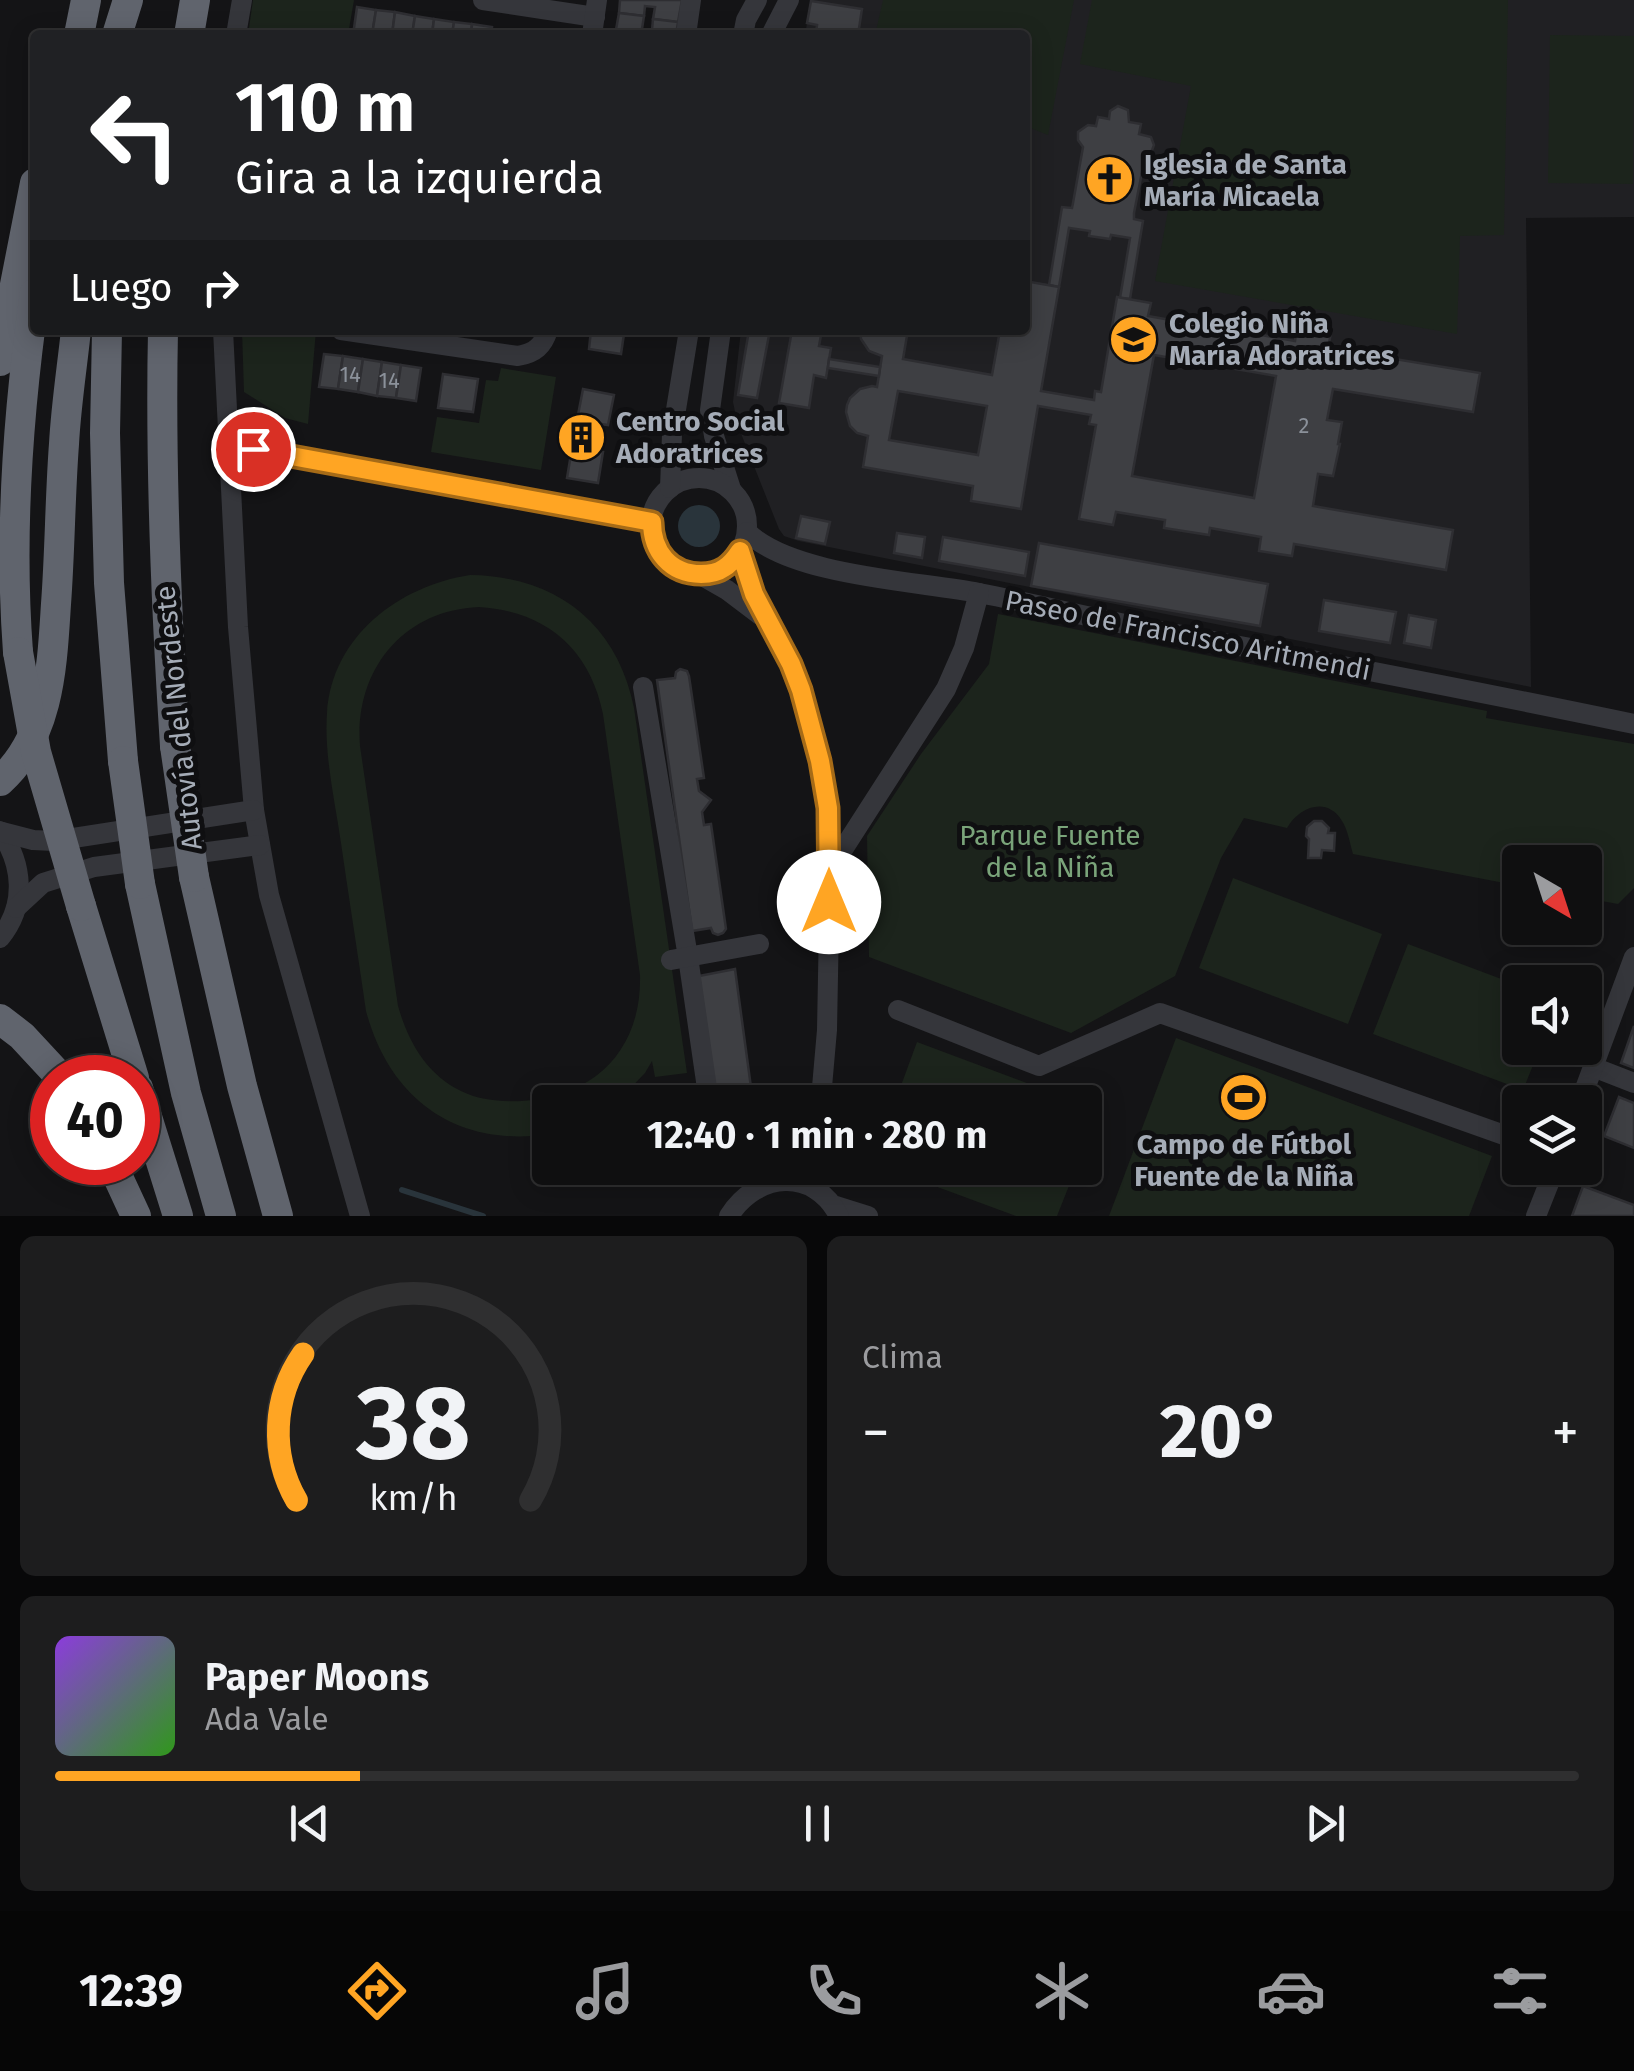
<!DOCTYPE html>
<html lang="es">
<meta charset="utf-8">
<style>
:root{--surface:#0f0f10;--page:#1d1d1e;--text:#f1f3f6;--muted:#9b9c9f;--line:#2f2f30;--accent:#ffa523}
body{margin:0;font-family:"Fira Sans",sans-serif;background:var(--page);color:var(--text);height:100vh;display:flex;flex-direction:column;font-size:38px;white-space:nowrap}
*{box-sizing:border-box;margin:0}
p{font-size:32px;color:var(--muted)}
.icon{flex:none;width:55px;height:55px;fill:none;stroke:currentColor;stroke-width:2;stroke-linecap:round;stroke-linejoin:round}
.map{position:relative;height:1216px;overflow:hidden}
.details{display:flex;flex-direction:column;gap:20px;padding:20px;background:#080809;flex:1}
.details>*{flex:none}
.top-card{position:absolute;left:30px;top:30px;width:1000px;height:305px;border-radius:10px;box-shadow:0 5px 25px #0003,0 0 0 2px var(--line);background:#202124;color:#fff;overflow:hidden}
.needle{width:65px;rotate:141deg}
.controls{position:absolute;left:1502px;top:845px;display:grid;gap:20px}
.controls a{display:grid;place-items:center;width:100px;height:100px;border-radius:10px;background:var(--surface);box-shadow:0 5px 25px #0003,0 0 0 2px var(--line);font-size:50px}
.speed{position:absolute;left:30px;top:1055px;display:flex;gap:20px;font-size:50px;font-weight:700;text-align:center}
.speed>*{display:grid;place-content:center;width:130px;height:130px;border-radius:50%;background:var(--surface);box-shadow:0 5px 25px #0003,0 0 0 2px var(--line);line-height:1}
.speed .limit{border:15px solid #d22;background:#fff;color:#111}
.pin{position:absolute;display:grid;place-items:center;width:85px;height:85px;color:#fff;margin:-42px;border:5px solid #fff;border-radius:50%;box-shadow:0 2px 10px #0007}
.me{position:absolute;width:110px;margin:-55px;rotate:0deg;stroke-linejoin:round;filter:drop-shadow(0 0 8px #0008)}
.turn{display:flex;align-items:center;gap:35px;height:210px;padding:0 40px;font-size:45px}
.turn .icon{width:130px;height:130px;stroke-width:2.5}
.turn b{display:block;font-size:70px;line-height:85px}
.then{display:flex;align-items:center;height:95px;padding:0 40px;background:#0003;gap:20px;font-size:38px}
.big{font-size:75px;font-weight:700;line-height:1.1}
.details .widget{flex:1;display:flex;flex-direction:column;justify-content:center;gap:15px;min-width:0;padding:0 35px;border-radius:15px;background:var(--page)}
.details .dial{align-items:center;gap:0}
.dial svg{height:260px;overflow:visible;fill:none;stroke:var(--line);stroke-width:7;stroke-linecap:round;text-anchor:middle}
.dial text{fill:var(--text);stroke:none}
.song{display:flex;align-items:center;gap:30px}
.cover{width:120px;height:120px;border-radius:15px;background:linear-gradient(135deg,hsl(270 70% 55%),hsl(110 70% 35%))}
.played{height:10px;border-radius:5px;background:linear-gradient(90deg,var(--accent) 20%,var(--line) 20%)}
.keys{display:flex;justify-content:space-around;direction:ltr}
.heat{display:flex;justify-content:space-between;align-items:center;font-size:55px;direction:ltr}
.details .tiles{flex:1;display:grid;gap:20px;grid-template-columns:1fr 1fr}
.widget:last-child{grid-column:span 2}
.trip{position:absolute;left:532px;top:1085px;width:570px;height:100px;border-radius:10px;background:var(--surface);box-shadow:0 5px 25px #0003,0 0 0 2px var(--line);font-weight:700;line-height:100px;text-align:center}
.dock{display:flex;height:160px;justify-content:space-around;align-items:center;background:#060606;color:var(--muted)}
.dock .icon{width:70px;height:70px}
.dock .on{color:var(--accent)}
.dock b{font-size:45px;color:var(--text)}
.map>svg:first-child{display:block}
</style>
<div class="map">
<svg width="1634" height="1216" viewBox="0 0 1634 1216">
<rect width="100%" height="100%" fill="#141416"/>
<path fill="#202023" d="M811,0H1634V217L1526,218L1531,687L799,541L784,536L779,529L738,426L733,402L741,330H1025V35H805Z"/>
<g fill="#1c241c" fill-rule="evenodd">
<path d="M253,0H354L348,35H248Z"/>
<path d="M883,0H1074L1048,135L1025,126V35H875Z"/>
<path d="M1092,0H1508L1504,235L1460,236L1457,334L1155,281L1191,86L1080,64Z"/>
<path d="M1550,35L1634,36L1633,184L1548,183Z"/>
<path d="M242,330H316L308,424L285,418L244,392Z"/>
<path d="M501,368L556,377L541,470L431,452L437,417L479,423L486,380L498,381Z"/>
<path d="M470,575C556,576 617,623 634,708L687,1073L655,1077L652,1061L645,1073L617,1102H550V1134C457,1148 390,1100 366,1011C358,955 349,899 341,843C335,801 324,756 327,713C332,636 399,586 470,575ZM479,607C546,611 590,649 603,714L640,975C642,1049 595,1097 522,1101C501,1102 479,1100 461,1091C426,1074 408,1041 398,1006L360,746C354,672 402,610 479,607Z"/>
<path d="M998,614L1487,711L1486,718L1634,744V888L1618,904L1585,898V862H1520V886L1353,854C1350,844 1348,830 1342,821C1327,796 1299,807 1287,828L1244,818L1221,858L1175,976L1071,1033L869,957L867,836L921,754L989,664Z"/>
<path d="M1233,878L1382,934L1348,1024L1199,968Z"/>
<path d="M1408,944L1520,986V1048H1540L1523,1090L1373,1034Z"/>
<path d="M1176,1038L1492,1156L1469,1216H1109Z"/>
<path d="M917,1042L1078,1102H895Z"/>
<path d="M886,1168H1076L1057,1216H1016Z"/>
</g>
<circle fill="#29343b" cx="699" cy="526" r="21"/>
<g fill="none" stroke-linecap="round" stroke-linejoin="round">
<path stroke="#29343b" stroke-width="6" d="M402,1190L483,1216"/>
</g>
<g fill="#3e3f43" stroke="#2e2e32" stroke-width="2.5" fill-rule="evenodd">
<path d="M620,0H682L678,22L653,19L655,7L645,6L644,16L619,13Z"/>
<path d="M811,1L862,9L858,35H805L806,32L816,33L817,25L807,23Z"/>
<path d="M357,7L376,10L372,35H353Z"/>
<path d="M376,10L395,12L392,35H372Z"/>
<path d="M395,12L415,16L412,35H392Z"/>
<path d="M619,13L644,16L642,29L652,30L653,19L678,22L676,35H615Z"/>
<path d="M415,16L434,19L432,35H412Z"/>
<path d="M434,19L454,22L452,35H432Z"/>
<path d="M454,22L472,24L471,35H452Z"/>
<path d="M472,24L492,27L491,35H471Z"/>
<path d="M1118,106L1128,110L1129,122L1141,124L1139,134L1151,137L1154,145L1151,153L1145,157L1134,213V219L1143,221L1130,299L1120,298L1130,238L1111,235L1110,239L1089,236L1090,231L1069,228L1059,287L1049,285L1062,207L1072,208L1073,203L1083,147L1078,140V132L1088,125L1096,126L1098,117L1109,119L1110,111Z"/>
<path d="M1025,281L1059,287L1041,391L1094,400L1095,391L1101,392L1117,297L1151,303L1148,316L1199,325L1201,317L1246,325L1245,332L1295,341L1297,327L1331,333L1328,348L1480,373L1473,412L1333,389L1327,420L1342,422L1338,444H1340L1333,476L1318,474L1313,506L1453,530L1446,570L1294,544L1292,556L1259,551L1261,537L1210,528L1209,535L1164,528L1165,520L1116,512L1113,525L1079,519L1096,425L1089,424L1091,415L1038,406L1021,509L971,501L973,486L863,467L868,436L857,433L850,426L846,412L847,405L850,398L860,389L872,386L877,387L882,356L869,351L861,339L860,330H908L903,359L992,375L1000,330H1025ZM1154,355L1276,376L1254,498L1132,476ZM898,391L987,406L978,455L889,440Z"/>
<path d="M591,330H634L633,335L624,334L621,354L589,349Z"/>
<path d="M749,330H770L757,398L738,395Z"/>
<path d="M792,330H822L819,346L831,348L826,378L814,375L809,408L779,403Z"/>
<path d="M324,354L343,356L338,389L319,387Z"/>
<path d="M343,356L363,359L358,392L338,389Z"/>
<path d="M363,359L382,362L377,396L358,392Z"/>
<path d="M829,359L880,367L879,376L828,368Z"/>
<path d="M382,362L401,365L396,398L377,396Z"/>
<path d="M401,365L421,368L416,401L396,398Z"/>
<path d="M443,374L478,379L473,412L438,408Z"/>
<path d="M583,389L614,395L608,425L593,423L592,430L600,431L597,445L590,444L589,450L603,452L598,483L567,478L572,448L564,442L562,432L568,423L577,420Z"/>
<path d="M801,516L830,522L825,544L796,538Z"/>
<path d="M897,533L925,537L922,558L894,553Z"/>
<path d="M943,537L1029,552L1025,576L939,561Z"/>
<path d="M1039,543L1268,584L1260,626L1031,586Z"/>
<path d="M1324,600L1396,612L1390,643L1319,631Z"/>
<path d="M1409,615L1436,620L1431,648L1404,643Z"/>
<path d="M680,669L687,671L689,676L704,778L697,779L699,791L711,800L702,812L704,825L711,824L726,929L723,933L718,935L713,933L711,928L692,931L657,680L675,678L676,672Z"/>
<path d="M1314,821H1322L1329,828L1328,833H1335L1334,851L1322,850L1321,858H1308L1309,839L1306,836L1307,827Z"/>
<path d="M735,969L753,1102H717L699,976Z"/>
<path d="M1634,1026V1068L1621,1063Z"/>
<path d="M1619,1097L1634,1103V1148L1604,1136Z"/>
<path d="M1583,1186L1634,1205V1216H1572Z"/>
</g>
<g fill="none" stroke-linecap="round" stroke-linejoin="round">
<g stroke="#35363b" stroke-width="20">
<path d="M483,0L595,17"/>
<path d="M236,35L242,0"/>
<path d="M592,35L597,0"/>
<path d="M686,35L691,0"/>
<path d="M743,35L746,20L757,0"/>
<path d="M771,35L789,0"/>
<path d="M223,330L238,627L254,810L269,895L360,1216"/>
<path d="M341,330L518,356C535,353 543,346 548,330"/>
<path d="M721,330L710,410L714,436L731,489"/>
<path d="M229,444L651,522"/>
<circle cx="699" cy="526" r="48"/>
<path d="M670,488L672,434L689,330"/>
<path d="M747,532C792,576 917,581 979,593C1031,603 1083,616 1135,626C1301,658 1468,689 1634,724"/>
<path d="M740,551L754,593L791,664L801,690L820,761L828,807L830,869L827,1030L822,1087L818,1102"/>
<path d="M699,574L727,590L760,615"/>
<path d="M643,687L688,957L709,1102"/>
<path d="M0,831C23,864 27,905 0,938"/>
<path d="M2,832L33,840L54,841L254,810"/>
<path d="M831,868L946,689L964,648L979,593"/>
<path d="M16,908L43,883L94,867L260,845"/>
<path d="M671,960L759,944"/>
<path d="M898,1010L1039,1066L1160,1013L1504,1135"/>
<path d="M1593,1067L1634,1083"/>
<path d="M1580,1102L1634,957"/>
<path d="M718,1168L719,1176"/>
<path d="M833,1205L868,1216"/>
<path d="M729,1216C757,1172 814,1167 839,1216"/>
<path d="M1536,1216L1555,1168"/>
</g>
<g stroke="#60646d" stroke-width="30">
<path d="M79,35L86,0"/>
<path d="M117,35L128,0"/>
<path d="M189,35L195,0"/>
<path d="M107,330L105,433L109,583L123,761"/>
<path d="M163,330C160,469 166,607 175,746"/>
<path d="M0,361L35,183"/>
<path d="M18,652C9,533 18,411 35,293"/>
<path d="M0,781C50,736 52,666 56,604C60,551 60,497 64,444C66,406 72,368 76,330"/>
<path d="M194,877L242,1086L278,1216"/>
<path d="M140,884L186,1093L221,1216"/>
<path d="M81,906L134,1078"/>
<path d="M0,1019L22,1036L61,1078"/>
<path d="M138,1088L178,1216"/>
<path d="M111,1162L136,1216"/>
</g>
<g stroke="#60646d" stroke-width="30">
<path d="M18,652L36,752L81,906"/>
<path d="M175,746L194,877"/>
<path d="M123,761L140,884"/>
</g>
</g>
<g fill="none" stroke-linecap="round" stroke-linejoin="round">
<defs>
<path id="route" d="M253,449L652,522C652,551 670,574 701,574C709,574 717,573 724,568C731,564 736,557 740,551L754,594L791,664L801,690L820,761L828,808L829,902"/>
</defs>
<use href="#route" stroke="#a66b17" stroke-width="25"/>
<use href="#route" stroke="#ffa523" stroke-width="18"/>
</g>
<defs>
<symbol id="church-disc" viewBox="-11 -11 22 22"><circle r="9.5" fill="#ffa523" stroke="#0f0f11"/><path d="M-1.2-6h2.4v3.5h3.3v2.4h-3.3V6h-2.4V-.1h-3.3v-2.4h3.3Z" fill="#111"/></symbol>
<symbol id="school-disc" viewBox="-11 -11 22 22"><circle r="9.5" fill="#ffa523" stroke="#0f0f11"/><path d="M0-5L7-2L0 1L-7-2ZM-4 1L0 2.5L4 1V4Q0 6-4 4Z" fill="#111"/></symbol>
<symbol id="building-disc" viewBox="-11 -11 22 22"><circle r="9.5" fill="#ffa523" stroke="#0f0f11"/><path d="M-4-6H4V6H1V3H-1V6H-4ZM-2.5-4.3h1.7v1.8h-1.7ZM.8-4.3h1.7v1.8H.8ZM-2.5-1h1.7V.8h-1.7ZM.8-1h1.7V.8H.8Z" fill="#111"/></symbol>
<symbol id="stadium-disc" viewBox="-11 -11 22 22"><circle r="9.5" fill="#ffa523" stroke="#0f0f11"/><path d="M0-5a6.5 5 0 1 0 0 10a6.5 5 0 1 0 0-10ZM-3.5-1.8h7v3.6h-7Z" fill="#111"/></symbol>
</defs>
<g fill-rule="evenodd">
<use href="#church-disc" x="1082" y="152" width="55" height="55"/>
<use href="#school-disc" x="1106" y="312" width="55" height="55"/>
<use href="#building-disc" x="554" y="410" width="55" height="55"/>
<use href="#stadium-disc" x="1216" y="1070" width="55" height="55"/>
</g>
<g text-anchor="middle" stroke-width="10" stroke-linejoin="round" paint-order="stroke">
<g font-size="22" fill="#8b919a">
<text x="350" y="382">14</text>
<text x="389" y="388">14</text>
<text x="1304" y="433">2</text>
</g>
<g font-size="28" font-weight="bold" fill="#a5acb7" stroke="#0f0f11" text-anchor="start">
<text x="1144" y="174">Iglesia de Santa<tspan x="1144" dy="32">María Micaela</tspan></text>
<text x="1169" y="333">Colegio Niña<tspan x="1169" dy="32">María Adoratrices</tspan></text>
<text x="616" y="431">Centro Social<tspan x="616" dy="32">Adoratrices</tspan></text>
<text x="1244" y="1154" text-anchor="middle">Campo de Fútbol<tspan x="1244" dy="32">Fuente de la Niña</tspan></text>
</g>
<g font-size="28" fill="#a5acb7" stroke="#0f0f11">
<text transform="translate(1188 635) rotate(11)" y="10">Paseo de Francisco Aritmendi</text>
<text transform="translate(178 718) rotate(-96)" y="10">Autovía del Nordeste</text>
</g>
<g font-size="28" fill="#7aa47a" stroke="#0f0f11">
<text x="1050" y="845">Parque Fuente<tspan x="1050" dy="32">de la Niña</tspan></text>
</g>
</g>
</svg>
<div class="controls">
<a><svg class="needle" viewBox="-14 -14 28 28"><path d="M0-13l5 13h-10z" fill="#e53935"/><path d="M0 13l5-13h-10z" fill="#9b9c9f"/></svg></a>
<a><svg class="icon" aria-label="sound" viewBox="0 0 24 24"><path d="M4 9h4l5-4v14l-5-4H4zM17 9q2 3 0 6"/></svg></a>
<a><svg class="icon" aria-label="layers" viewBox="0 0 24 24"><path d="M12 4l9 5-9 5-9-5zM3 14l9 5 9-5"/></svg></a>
</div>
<div class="speed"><div class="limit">40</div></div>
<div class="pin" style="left:253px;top:449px;background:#d93025"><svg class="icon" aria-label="arrive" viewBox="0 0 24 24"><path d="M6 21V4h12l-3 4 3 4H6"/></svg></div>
<svg class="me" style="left:829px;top:902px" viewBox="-20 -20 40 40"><circle r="19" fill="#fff"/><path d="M0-13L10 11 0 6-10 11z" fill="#ffa523"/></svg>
<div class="trip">12:40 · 1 min · 280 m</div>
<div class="top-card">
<div class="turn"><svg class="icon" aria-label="left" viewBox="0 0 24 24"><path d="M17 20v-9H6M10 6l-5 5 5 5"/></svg><div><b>110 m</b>Gira a la izquierda</div></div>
<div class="then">Luego<svg class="icon" aria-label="right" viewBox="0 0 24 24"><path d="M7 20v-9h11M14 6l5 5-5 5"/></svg></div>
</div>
</div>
<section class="details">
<div class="tiles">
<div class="widget dial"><svg viewBox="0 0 100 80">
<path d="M14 69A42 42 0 1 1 86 69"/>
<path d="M14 69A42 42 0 0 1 16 24" stroke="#ffa523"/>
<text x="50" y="56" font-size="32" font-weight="700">38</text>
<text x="50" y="72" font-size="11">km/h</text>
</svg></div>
<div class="widget"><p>Clima</p>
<div class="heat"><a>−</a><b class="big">20°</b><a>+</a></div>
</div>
<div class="widget">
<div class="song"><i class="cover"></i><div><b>Paper Moons</b><p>Ada Vale</p></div></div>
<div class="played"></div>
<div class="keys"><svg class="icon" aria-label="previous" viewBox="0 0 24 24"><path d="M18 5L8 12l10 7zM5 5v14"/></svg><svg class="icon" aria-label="pause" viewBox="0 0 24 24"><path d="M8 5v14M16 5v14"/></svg><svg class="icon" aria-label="next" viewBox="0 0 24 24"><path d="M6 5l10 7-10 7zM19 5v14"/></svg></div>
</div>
</div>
</section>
<nav class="dock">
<b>12:39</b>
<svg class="icon on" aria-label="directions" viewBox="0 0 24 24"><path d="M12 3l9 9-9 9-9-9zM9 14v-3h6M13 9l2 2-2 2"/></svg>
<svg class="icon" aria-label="music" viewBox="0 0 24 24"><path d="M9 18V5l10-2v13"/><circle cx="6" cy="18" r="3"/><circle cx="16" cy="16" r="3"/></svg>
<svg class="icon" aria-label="phone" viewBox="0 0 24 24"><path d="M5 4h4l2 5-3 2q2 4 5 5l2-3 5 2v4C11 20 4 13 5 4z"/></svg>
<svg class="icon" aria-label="climate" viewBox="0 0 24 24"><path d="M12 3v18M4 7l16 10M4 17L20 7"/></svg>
<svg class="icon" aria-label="car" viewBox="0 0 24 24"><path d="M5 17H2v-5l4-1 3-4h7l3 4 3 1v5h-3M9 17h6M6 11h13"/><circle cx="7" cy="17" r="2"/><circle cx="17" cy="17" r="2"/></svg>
<svg class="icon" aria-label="filters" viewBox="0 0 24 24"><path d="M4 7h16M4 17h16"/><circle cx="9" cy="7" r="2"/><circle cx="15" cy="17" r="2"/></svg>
</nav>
